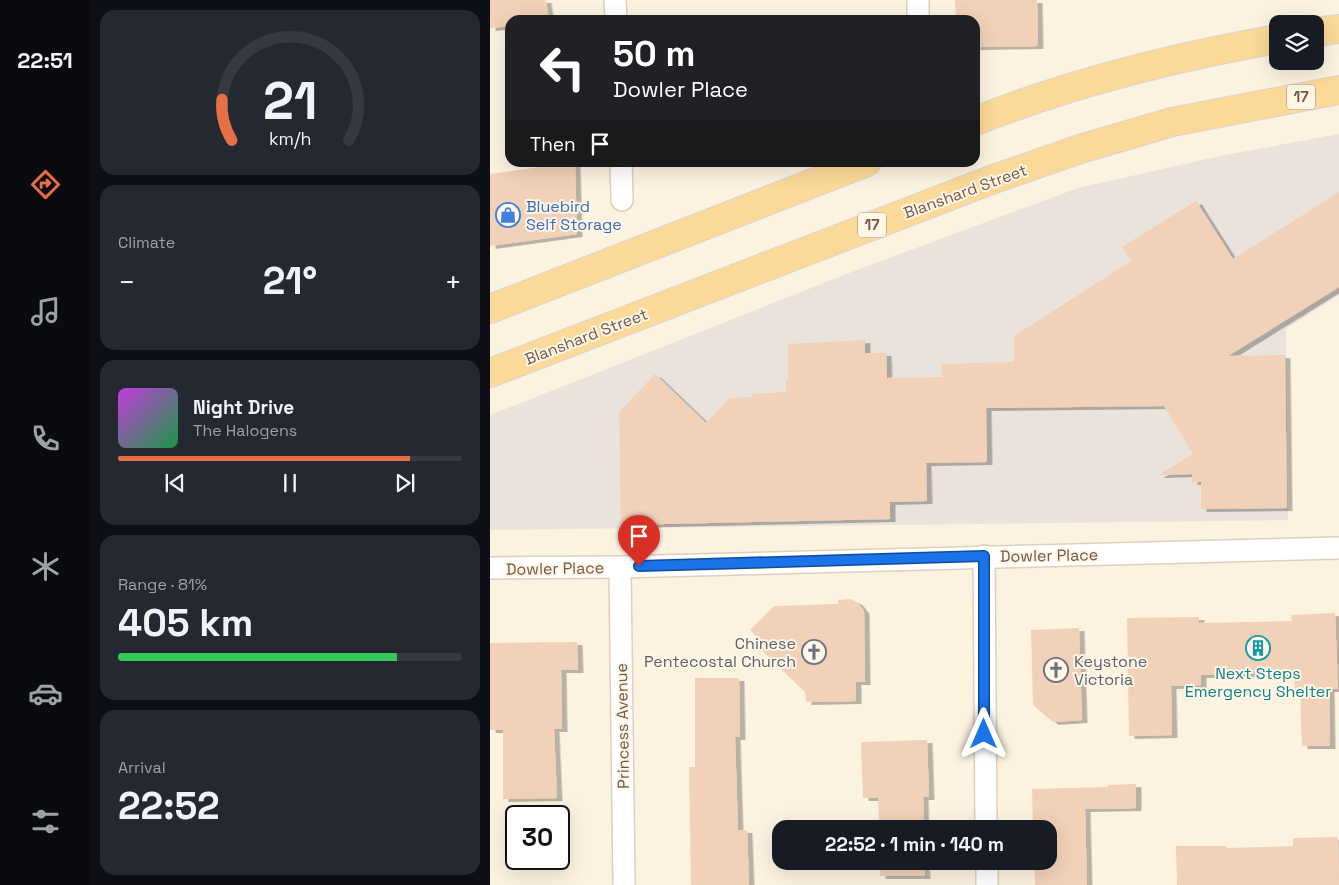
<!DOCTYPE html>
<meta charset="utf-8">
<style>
:root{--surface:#171b24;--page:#242831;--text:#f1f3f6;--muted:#9ea1a6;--line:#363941;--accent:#e76e45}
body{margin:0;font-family:"Space Grotesk",sans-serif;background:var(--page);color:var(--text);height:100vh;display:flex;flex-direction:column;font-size:19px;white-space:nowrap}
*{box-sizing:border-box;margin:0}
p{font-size:16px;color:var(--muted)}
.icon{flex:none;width:28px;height:28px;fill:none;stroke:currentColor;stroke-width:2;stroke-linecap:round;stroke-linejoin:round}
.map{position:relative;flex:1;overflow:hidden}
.details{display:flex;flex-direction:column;gap:10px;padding:10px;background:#0d0f14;width:400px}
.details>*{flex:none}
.guide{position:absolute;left:15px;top:15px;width:475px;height:152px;border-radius:15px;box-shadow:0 5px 20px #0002;background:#202124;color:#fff;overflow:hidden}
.fabs{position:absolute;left:779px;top:15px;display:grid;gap:10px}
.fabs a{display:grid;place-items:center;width:55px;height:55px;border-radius:10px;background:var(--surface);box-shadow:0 5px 20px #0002;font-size:25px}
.speed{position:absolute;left:15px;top:805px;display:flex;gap:10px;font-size:25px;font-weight:700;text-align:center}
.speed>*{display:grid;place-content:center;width:65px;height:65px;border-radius:50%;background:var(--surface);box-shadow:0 5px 20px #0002;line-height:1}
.speed .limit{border:2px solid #111;border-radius:8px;background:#fff;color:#111}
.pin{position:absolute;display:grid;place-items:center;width:42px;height:42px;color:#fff;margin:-51px -21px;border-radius:50% 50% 50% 0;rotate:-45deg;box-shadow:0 0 5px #0007}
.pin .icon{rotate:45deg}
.me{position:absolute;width:55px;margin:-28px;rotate:0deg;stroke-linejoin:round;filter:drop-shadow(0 0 4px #0008)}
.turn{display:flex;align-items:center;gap:18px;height:105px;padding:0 25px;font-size:22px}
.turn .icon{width:65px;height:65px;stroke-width:2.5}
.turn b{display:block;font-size:35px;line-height:42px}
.then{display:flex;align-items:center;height:48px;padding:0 25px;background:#0003;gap:10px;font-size:19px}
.big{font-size:38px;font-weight:600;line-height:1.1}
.details .tile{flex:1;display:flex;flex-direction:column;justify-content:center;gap:8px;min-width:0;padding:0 18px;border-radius:15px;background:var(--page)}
.details .dial{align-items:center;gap:0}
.dial svg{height:130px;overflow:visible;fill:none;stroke:var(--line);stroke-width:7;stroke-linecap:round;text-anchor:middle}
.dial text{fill:var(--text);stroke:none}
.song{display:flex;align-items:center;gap:15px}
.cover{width:60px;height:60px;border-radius:8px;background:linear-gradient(135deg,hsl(290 70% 55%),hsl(140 70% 35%))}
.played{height:5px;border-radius:2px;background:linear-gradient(90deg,var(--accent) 85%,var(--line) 85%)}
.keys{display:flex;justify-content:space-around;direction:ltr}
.heat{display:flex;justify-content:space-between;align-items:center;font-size:28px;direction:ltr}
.charge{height:8px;border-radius:4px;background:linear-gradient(90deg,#34c759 81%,var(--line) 0)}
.trip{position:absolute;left:282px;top:820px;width:285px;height:50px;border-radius:15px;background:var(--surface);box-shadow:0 5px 20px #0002;font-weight:600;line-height:50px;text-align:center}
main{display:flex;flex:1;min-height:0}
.dock{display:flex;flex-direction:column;width:90px;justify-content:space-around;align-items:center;background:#090b0e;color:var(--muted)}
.dock .icon{width:35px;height:35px}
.dock .active{color:var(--accent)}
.dock b{font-size:22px;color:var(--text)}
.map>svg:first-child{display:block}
</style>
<main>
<nav class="dock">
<b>22:51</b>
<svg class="icon active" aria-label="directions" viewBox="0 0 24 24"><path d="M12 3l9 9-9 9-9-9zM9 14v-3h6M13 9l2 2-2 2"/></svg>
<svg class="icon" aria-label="music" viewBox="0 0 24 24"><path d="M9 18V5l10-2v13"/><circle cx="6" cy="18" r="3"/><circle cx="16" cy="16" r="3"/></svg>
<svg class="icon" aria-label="phone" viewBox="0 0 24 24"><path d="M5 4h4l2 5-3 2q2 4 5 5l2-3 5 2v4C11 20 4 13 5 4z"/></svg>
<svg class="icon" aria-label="climate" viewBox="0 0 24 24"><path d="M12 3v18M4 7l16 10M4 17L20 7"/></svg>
<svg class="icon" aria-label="car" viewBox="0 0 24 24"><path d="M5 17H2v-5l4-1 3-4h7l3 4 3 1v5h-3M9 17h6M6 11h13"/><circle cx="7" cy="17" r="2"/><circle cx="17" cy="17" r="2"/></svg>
<svg class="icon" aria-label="filters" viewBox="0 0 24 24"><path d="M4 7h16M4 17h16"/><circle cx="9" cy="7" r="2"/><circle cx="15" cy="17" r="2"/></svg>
</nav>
<section class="details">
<div class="tile dial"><svg viewBox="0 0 100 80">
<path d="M14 69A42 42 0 1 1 86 69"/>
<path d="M14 69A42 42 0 0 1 8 44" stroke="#e76e45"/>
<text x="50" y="56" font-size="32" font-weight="700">21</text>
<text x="50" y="72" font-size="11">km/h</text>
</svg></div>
<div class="tile"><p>Climate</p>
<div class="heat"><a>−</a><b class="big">21°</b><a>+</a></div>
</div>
<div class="tile">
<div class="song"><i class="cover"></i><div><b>Night Drive</b><p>The Halogens</p></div></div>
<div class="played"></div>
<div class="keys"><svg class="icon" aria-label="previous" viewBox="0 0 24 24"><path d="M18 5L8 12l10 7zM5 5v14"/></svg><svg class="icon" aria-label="pause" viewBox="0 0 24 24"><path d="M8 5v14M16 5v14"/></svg><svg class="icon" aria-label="next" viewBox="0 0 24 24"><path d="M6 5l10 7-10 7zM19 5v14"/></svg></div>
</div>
<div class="tile"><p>Range · 81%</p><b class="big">405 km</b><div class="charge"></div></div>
<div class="tile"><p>Arrival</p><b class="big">22:52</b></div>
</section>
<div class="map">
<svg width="849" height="885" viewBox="0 0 849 885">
<defs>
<filter id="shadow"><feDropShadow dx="5.5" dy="3" stdDeviation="0" flood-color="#0004"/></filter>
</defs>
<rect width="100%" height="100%" fill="#fcf2e0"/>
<path fill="#eae3dc" d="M849,134V295L796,329L798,520L0,530V415L372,268L588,188L730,156Z"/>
<g fill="#f1d1b8" filter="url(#shadow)">
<path d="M0,0H56L59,20H20V26L0,28Z"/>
<path d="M465,0H547L548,46L485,47V20H466Z"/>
<path d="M85,162L87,234L0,246V174Z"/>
<path d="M849,192V287L738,356L795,355L797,508L711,509V482H702V474L668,475L703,454L674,406L496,408L497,462L436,463L437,501L400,502V519L131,525L129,412L165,374L216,423L240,398L262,397V394L296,392V380H298V344L375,340V353H396L397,378L452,377L451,364L524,362V336L641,261L632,247L706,201L743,259Z"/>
<path d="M360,599L367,602L374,611L375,682H366V701L316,702L315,692L267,646L271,641L260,630L284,606L348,604V600Z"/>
<path d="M845,613L848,689H839L840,746H812L810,694H805L804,673L711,675V685L681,686L682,735L639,736L637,618L709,617V623L802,621L801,615Z"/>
<path d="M589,628L592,720L563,722L543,705L541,630Z"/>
<path d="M87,642L88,670H71L72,729H64L67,798L13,799V730H0V643Z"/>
<path d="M205,678H249L250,737H245L248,830H257L259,885H201L199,767H205Z"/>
<path d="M437,740L439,797H433L434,829H389L388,798H373L371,742Z"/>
<path d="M646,784V808L595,809L597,885H545L544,861H559V829H543L542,789L618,787V785Z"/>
<path d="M848,837L849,885H687L686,846H737V848L803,846V838Z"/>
<path d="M390,861H434L435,876H390Z"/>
</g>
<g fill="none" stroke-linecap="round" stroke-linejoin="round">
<defs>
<g id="minor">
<path d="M125,0L126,20"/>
<path d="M428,0V20"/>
<path d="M131,162L132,200"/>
<path d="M494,556L496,829"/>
<path d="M130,567L134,885"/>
<path d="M0,568L130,567L849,548"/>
<path d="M497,861V885"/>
</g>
<g id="primary">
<path d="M825,32L849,29"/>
<path d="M485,121C582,83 685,57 788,39"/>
<path d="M0,309L377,162"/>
<path d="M0,373L501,180L590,149L682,122L849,90"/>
</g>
</defs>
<use href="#minor" stroke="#e0cebd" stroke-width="24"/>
<use href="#primary" stroke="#dbd4cf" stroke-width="30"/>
<use href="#minor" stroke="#fff" stroke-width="21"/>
<use href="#primary" stroke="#fbd998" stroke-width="28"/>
</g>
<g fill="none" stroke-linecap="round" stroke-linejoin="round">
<defs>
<path id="route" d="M149,566L494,556V734"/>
</defs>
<use href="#route" stroke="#114b97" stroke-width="12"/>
<use href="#route" stroke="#1a73e8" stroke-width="9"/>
</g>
<defs>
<symbol id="shop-ring" viewBox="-11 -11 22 22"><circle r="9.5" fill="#fff6e6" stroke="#3f7fe0" stroke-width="1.5"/><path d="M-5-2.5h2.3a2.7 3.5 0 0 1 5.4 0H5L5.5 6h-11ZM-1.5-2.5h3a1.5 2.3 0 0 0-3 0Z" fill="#3f7fe0"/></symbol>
<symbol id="building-ring" viewBox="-11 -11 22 22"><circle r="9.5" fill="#fff6e6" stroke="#0f9aa8" stroke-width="1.5"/><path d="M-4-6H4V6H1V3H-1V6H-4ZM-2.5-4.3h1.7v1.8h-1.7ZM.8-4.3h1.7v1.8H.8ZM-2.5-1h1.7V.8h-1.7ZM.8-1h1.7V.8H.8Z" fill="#0f9aa8"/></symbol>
<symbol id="church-ring" viewBox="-11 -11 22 22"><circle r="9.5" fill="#fff6e6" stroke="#6b7280" stroke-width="1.5"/><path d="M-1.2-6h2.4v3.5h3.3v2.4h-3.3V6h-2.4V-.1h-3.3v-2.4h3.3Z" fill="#6b7280"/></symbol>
</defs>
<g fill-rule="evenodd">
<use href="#shop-ring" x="4" y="201" width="28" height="28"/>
<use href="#building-ring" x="754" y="634" width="28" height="28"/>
<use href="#church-ring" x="310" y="638" width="28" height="28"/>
<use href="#church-ring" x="552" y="656" width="28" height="28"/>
</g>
<g text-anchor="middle" stroke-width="4" stroke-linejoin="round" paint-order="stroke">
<g fill="#fff6e6" stroke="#9d8777" stroke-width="1">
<rect x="797" y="84.5" width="28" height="25" rx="4"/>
<rect x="368" y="212.5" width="28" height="25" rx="4"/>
</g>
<g font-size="15" font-weight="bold" fill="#735848">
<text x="811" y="102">17</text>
<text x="382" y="230">17</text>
</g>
<g font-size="16" fill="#735848" stroke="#fff6e6">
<text transform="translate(475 191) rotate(-20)" y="6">Blanshard Street</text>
<text transform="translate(96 336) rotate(-21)" y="6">Blanshard Street</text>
<text transform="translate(559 555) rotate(-1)" y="6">Dowler Place</text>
<text transform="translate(65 568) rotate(-1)" y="6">Dowler Place</text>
<text transform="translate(132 726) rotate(-91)" y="6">Princess Avenue</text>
</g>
<g font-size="16" fill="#366cbe" stroke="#fff6e6" text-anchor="start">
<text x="36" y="212">Bluebird<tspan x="36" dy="18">Self Storage</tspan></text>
</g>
<g font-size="16" fill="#5b616d" stroke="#fff6e6" text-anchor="end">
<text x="306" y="649">Chinese<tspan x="306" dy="18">Pentecostal Church</tspan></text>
<text x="584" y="667" text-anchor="start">Keystone<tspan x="584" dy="18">Victoria</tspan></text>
</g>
<g font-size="16" fill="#0d838f" stroke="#fff6e6">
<text x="768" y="679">Next Steps<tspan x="768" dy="18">Emergency Shelter</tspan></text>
</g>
</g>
</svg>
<div class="fabs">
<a><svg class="icon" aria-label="layers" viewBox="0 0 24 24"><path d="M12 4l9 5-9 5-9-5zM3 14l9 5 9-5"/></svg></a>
</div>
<div class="speed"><div class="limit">30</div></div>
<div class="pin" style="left:149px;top:566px;background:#d93025"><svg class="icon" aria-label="arrive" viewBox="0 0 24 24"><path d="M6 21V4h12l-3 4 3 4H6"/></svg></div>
<svg class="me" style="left:494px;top:734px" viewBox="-20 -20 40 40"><path d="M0-17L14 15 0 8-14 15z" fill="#1a73e8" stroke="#fff" stroke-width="4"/></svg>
<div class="trip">22:52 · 1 min · 140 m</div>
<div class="guide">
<div class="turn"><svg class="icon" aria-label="left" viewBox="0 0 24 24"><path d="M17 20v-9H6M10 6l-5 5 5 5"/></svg><div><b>50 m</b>Dowler Place</div></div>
<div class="then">Then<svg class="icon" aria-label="arrive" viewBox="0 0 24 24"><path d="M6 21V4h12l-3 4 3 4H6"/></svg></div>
</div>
</div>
</main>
